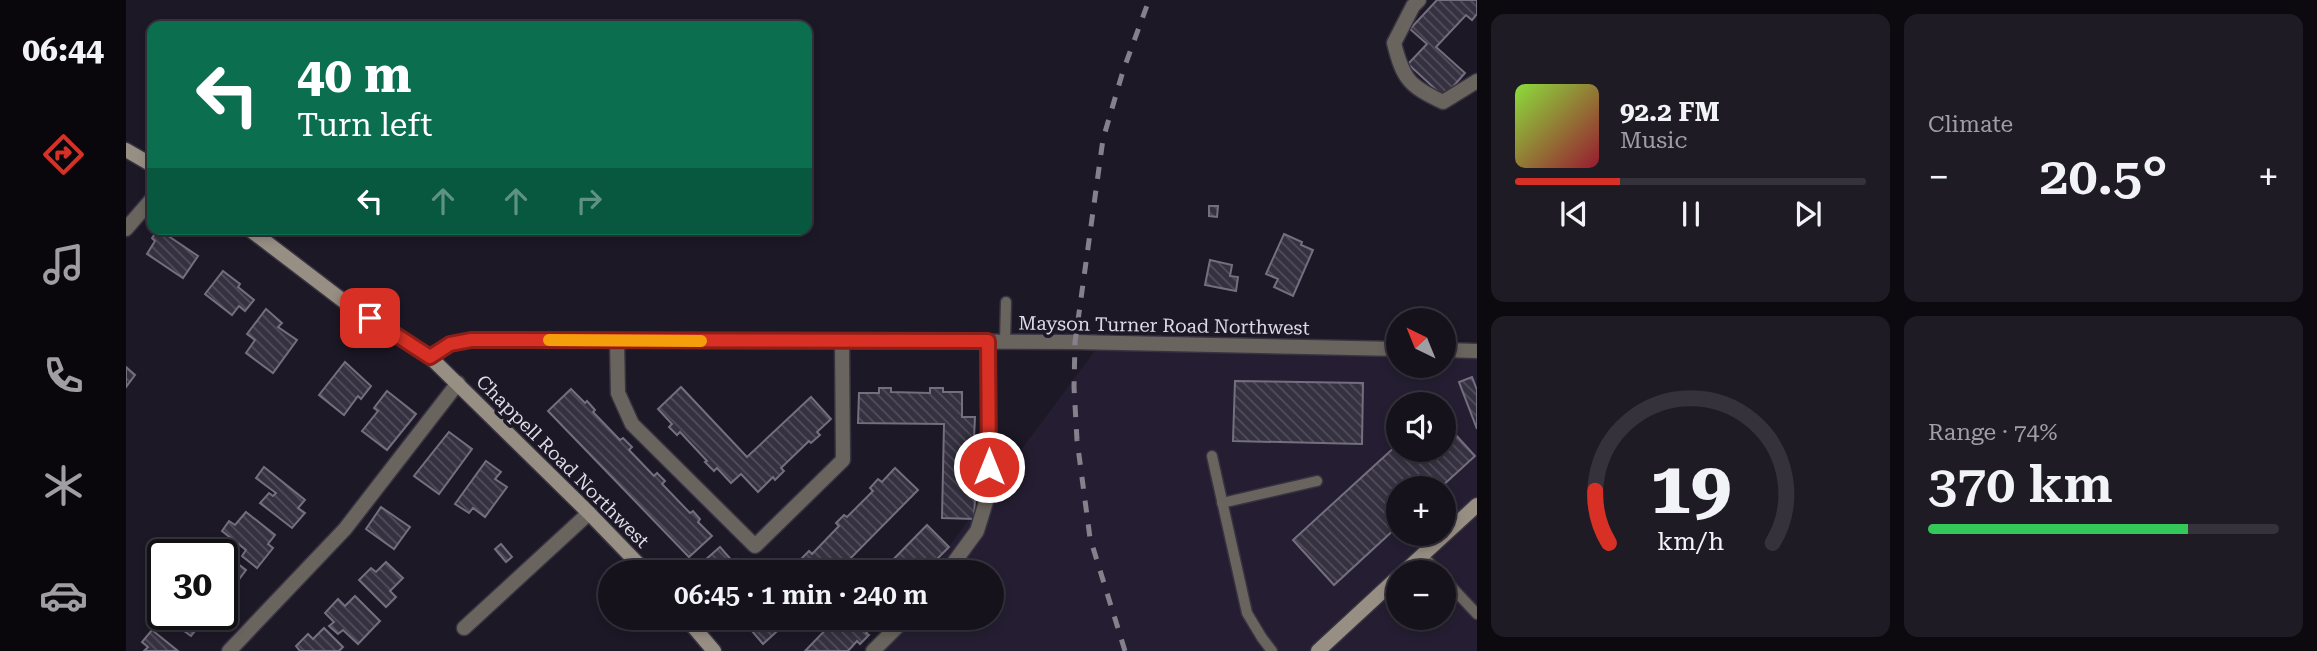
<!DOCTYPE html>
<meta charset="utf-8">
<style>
:root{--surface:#16121c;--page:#1f1b25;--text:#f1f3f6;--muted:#9e9ea3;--line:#35323b;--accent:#d93025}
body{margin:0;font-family:"Roboto Serif",serif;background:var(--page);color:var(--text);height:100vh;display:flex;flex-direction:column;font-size:26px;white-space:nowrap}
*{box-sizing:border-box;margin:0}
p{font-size:23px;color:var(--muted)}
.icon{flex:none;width:38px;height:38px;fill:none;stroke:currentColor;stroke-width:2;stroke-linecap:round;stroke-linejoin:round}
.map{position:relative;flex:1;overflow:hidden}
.details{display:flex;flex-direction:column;gap:14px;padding:14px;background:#0c0a0f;width:840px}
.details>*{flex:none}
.hud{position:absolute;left:21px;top:21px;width:665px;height:214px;border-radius:14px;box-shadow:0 4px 10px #0003,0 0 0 2px var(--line);background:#0b6e4f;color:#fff;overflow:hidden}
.needle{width:46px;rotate:317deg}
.buttons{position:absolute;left:1260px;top:308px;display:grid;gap:14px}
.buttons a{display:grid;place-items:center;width:70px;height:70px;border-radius:50%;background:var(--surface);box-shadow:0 4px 10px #0003,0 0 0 2px var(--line);font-size:35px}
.speed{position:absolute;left:21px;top:539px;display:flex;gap:14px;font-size:35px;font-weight:700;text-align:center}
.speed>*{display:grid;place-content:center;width:91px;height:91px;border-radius:50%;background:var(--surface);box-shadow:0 4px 10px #0003,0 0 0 2px var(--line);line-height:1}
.speed .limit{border:4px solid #111;border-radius:10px;background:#fff;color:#111}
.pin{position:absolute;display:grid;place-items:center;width:60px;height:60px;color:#fff;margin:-30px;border-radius:14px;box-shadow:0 4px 10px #0006}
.me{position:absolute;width:77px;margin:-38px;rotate:0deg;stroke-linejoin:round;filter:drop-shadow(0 0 5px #0008)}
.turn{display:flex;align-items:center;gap:24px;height:147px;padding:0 35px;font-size:32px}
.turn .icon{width:91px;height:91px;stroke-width:2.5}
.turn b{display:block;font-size:49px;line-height:60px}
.lanes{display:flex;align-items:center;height:66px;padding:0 35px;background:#0003;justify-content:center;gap:35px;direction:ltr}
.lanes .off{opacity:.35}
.big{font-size:52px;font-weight:600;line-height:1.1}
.details .tile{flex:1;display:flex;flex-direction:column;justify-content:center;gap:10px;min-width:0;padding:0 24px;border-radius:14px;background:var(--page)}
.details .dial{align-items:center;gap:0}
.dial svg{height:182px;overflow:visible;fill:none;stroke:var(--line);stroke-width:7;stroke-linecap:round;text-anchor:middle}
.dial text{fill:var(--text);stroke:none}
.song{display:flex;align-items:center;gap:21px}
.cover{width:84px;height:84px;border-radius:10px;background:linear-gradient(135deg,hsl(90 70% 55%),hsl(350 70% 35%))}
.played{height:7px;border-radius:4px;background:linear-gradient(90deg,var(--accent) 30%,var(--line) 30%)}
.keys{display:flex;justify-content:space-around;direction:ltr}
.heat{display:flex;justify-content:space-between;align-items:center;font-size:38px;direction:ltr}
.charge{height:10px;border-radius:5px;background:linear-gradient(90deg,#34c759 74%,var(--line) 0)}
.details .tiles{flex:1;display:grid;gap:14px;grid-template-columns:repeat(2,1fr)}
.trip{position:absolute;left:472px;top:560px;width:406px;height:70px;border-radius:35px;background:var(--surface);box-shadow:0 4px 10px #0003,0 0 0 2px var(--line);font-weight:600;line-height:70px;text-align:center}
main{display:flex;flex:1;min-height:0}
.tabs{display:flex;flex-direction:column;width:126px;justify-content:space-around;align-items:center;background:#09070b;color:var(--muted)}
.tabs .icon{width:49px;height:49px}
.tabs .on{color:var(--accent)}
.tabs b{font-size:32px;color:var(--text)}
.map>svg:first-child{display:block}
</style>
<main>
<nav class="tabs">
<b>06:44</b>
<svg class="icon on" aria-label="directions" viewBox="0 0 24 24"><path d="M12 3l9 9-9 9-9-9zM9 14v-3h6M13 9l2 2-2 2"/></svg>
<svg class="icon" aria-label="music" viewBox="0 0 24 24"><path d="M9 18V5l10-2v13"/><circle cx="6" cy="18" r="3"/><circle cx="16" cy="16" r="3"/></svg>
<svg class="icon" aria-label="phone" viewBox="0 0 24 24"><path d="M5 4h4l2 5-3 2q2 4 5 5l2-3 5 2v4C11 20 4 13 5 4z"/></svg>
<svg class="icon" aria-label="climate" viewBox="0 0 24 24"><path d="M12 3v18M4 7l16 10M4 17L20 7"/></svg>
<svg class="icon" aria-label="car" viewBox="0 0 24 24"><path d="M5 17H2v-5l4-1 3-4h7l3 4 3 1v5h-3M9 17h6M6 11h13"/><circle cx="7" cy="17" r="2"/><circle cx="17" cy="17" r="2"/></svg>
</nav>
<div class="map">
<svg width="1351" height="651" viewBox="0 0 1351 651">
<defs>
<pattern id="building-back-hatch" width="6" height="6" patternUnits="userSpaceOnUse" patternTransform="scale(1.75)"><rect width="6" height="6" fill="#363140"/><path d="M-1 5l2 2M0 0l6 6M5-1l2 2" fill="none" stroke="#534e5b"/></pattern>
</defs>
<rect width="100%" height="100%" fill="#1d1826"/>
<path fill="#251e32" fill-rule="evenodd" d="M974,344L1272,353V366H1318V355L1351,356V651H745L770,618H866V572H804ZM1272,404H1318V450H1272ZM1272,488H1318V534H1272ZM1272,572H1318V618H1272Z"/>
<g fill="url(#building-back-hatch)" stroke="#746e7f" stroke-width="2">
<path d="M1311,0H1351V14L1346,20L1340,15L1310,47L1339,73L1318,97L1282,64L1301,44L1284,29Z"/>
<path d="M1083,206H1092L1091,217L1083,216Z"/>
<path d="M32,229L72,256L57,278L21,254L29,241L26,238Z"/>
<path d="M1158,234L1176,242L1175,245L1187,250L1167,296L1148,287L1152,279L1140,274Z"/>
<path d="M1084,260L1106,265L1104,276L1112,277L1110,291L1079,285Z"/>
<path d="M97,271L114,284L112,287L128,300L119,311L113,306L106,315L79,294Z"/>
<path d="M140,309L156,323L152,327L171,340L147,373L120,353L129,340L121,334Z"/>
<path d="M219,362L245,386L235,399L232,396L218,415L193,395Z"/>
<path d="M0,367L9,375L0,387Z"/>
<path d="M1346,377L1351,390V429L1333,382Z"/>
<path d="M1109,381L1237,383L1236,444L1107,441Z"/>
<path d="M555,387L621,457L685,397L705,419L691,432L694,435L685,443L683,441L655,468L658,471L649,480L647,477L632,492L615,474L605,483L591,468L588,471L579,462L581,461L554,432L551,435L543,427L546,424L532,409Z"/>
<path d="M753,388H765V392L804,393V388H817V392H836V417H849L848,438H852V450H849L848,487H852V499H849L848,519L816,518L818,424L732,423L733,393H753Z"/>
<path d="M445,389L459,403L461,401L469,410L467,412L494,440L497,438L506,447L503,450L528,476L531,473L539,481L536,484L564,513L567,511L574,519L572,522L586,536L563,557L422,411Z"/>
<path d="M261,391L290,414L261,450L236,431L252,411L248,408Z"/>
<path d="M1318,422L1349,456L1314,488H1272V526L1208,585L1167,540L1272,444V450H1318Z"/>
<path d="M323,432L346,449L313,494L288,476Z"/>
<path d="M360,461L375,472L369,479L381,487L359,517L347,508L343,513L329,504Z"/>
<path d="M138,467L179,500L172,508L179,513L166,528L134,503L143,493L147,496L150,493L130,478Z"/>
<path d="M769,468L792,490L711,572H667L678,561L675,559L683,551L686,554L713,526L710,523L718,515L721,517L747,491L744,488L752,479L756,482Z"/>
<path d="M255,507L284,527L268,549L240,529Z"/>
<path d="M120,512L149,535L142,544L147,548L131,568L116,556L120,550L96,531L103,521L109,525Z"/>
<path d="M801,525L823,547L809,561L812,563L803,572L800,570L755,572Z"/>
<path d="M79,539L120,570L103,593L105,594L99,602L96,599V555H67Z"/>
<path d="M375,544L386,557L380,562L369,549Z"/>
<path d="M594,547L607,562L610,559L619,569L616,572H575L571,567Z"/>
<path d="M260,562L277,578L264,591L270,597L260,607L233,580L245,568L250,572Z"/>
<path d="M229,596L254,621L232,644L217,630L212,634L203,626L208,622L199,613L212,599L219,606Z"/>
<path d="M50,614H83L65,636L54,628L59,622Z"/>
<path d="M615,618H655L660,623L637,644Z"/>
<path d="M711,618H755L740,633L743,635L734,644L731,641L722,651H679Z"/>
<path d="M198,628L217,647L213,651H174L170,646L182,634L187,639Z"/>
<path d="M26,630L52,651H18L22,647L16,642Z"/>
</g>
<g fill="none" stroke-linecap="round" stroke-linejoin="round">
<defs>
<g id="lane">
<path d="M879,342L880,302"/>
<path d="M1086,456L1121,613L1136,638L1146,651"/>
<path d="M1096,503L1191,481"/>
<path d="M1296,555L1312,572"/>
<path d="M1318,579L1351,614"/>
</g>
<g id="street">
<path d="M1293,0L1287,6L1268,43C1277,79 1283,86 1317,102L1351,81"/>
<path d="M0,229L26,199"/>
<path d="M491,341L492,393L506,424L629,546L717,460L716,341"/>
<path d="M1318,350L1351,351"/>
<path d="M304,357L324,344L345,340L949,342L1272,349"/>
<path d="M821,572L851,531L863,492L862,341"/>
<path d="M338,628L463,513"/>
<path d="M103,651L219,529L332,383"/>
<path d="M747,651L780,618"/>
</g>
<g id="secondary">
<path d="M0,150L26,165"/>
<path d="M123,229L224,306L304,357L463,513L520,572"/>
<path d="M1278,572L1351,505"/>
<path d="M560,618L588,651"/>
<path d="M1192,651L1272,577"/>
</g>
</defs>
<use href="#lane" stroke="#383341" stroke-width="13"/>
<use href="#street" stroke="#383341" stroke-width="17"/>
<use href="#secondary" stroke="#383341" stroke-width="17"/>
<use href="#lane" stroke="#6a645e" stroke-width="10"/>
<use href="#street" stroke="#6a645e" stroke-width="14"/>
<use href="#secondary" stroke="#988f84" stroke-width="14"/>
<path stroke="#84808c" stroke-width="5" stroke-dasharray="12 12" stroke-linecap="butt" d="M999,651L964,538L951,440L948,387L949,342L977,139L997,71L1023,0"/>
</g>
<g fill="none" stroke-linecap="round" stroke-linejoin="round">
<defs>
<path id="route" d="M244,318L304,357L324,344L345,340L862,341L863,467"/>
</defs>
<use href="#route" stroke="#8d1f18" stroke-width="18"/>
<use href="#route" stroke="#d93025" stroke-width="12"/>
<path stroke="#f59e0b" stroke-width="12" d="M423,340L575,341"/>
</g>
<g text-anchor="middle" stroke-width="7" stroke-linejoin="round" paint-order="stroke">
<g font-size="19" fill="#dddae4" stroke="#1d1826">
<text transform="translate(1038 325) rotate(1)" y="7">Mayson Turner Road Northwest</text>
<text transform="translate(437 461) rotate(45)" y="7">Chappell Road Northwest</text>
</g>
</g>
</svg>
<div class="buttons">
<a><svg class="needle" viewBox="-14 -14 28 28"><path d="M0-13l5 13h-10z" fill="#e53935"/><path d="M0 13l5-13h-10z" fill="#9e9ea3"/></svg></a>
<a><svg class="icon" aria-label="sound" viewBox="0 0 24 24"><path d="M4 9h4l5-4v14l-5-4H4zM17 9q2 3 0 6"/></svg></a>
<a>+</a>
<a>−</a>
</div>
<div class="speed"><div class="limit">30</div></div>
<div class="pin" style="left:244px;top:318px;background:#d93025"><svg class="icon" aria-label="arrive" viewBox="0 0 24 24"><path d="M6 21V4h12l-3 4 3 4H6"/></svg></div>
<svg class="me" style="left:863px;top:467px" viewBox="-20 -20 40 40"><circle r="17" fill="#d93025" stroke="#fff" stroke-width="3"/><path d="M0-11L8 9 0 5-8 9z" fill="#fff"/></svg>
<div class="trip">06:45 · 1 min · 240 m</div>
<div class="hud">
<div class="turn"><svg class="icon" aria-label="left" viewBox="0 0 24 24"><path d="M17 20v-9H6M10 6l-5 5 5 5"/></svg><div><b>40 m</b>Turn left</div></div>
<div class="lanes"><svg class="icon" aria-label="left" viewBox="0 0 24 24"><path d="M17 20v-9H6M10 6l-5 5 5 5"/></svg><svg class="icon off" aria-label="ahead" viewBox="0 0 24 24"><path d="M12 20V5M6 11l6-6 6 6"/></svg><svg class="icon off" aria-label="ahead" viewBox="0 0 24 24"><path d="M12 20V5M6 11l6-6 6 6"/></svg><svg class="icon off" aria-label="right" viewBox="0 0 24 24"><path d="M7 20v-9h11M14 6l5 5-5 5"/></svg></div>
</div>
</div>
<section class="details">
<div class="tiles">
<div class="tile">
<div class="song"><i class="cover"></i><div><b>92.2 FM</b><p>Music</p></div></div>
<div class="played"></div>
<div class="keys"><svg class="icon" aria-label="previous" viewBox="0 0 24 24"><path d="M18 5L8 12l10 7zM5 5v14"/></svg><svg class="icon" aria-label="pause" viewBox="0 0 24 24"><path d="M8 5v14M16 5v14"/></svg><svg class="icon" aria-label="next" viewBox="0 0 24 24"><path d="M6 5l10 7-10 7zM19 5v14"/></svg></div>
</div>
<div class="tile"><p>Climate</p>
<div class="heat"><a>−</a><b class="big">20.5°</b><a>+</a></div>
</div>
<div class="tile dial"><svg viewBox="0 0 100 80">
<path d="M14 69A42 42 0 1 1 86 69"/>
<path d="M14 69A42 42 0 0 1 8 46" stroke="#d93025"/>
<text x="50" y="56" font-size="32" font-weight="700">19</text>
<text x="50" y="72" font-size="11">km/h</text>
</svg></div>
<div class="tile"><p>Range · 74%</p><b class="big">370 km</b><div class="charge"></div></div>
</div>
</section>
</main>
